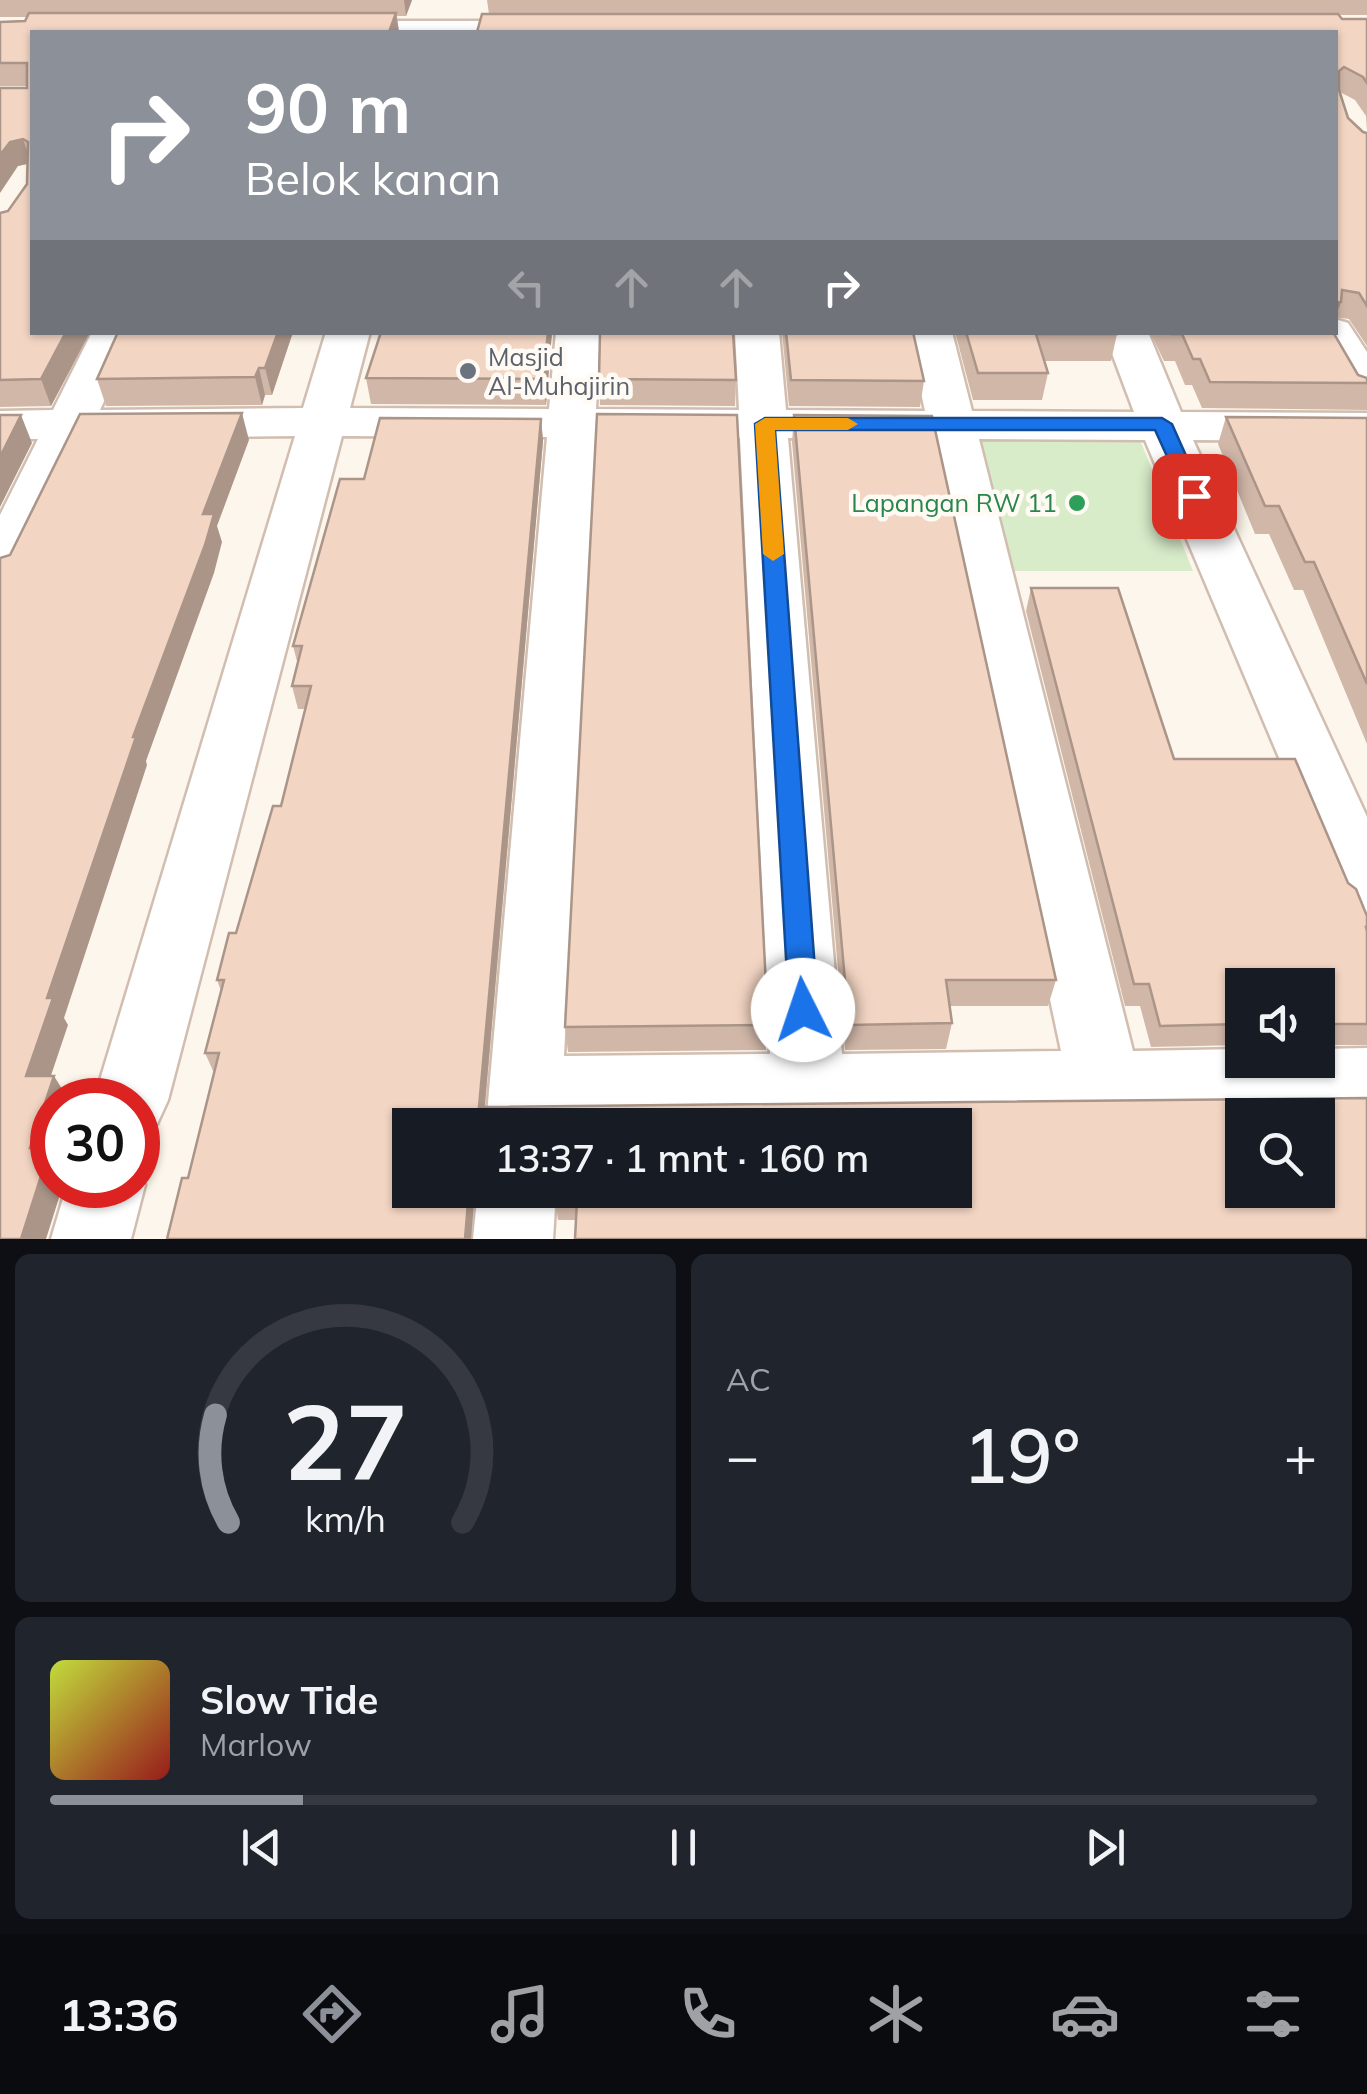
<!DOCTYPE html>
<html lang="id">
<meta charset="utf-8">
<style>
:root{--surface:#171b24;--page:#20242c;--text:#f1f3f6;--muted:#9ea1a6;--line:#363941;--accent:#8c9099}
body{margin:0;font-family:Mulish,sans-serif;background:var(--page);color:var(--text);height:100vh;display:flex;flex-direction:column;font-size:38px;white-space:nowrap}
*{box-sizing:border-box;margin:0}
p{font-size:32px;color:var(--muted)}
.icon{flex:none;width:55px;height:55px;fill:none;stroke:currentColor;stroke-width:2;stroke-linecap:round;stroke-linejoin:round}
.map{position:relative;height:1239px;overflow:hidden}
.sheet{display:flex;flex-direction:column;gap:15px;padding:15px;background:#0d0f14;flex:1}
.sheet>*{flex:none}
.guide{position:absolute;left:30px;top:30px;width:1308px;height:305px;border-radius:0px;box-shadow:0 2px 8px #0004;background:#8c9099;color:#fff;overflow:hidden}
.tools{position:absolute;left:1225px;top:968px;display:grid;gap:20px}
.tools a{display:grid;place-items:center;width:110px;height:110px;border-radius:0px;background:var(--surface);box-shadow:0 2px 8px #0004;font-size:50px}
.speed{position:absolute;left:30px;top:1078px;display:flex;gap:20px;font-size:50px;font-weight:700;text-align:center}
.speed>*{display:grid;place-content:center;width:130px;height:130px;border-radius:50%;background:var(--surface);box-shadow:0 2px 8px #0004;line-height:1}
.speed .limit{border:15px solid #d22;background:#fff;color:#111}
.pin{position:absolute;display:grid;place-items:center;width:85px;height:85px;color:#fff;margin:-42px;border-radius:20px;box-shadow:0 5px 15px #0006}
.me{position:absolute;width:110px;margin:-55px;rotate:356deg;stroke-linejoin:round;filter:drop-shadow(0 0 8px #0008)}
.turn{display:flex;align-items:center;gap:35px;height:210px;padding:0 50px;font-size:45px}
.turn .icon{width:130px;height:130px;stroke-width:2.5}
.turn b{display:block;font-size:70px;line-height:85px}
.lanes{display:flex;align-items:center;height:95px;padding:0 50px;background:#0003;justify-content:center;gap:50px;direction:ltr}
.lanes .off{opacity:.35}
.big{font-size:75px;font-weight:600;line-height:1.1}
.sheet .card{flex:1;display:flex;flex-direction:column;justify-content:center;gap:15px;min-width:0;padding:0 35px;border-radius:15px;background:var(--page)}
.sheet .dial{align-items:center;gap:0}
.dial svg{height:260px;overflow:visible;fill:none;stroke:var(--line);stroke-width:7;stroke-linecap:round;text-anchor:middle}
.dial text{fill:var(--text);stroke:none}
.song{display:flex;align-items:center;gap:30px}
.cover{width:120px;height:120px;border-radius:15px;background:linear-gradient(135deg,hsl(70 70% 55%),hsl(0 70% 35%))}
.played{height:10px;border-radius:5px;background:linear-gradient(90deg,var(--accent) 20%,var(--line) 20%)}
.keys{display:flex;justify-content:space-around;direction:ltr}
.heat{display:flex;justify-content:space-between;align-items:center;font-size:55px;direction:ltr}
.sheet .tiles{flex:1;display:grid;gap:15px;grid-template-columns:1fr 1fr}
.card:last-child{grid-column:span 2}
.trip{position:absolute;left:392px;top:1108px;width:580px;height:100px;border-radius:0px;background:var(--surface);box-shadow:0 2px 8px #0004;font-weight:600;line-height:100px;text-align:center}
.tab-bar{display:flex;height:160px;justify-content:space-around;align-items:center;background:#090b0e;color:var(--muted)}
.tab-bar .icon{width:70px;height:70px}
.tab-bar .on{color:var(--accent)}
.tab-bar b{font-size:45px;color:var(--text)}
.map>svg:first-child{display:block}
</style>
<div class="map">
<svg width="1367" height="1239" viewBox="0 0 1367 1239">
<rect width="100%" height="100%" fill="#fdf6ec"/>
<path fill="#d8ecc9" d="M969,433L1138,435L1193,571H1006Z"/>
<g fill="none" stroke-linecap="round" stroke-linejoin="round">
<defs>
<g id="minor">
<path d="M325,21H554L565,24L570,31H309L314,24Z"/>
<path d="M1335,319L1348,323L1367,352V404L1351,400L1311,332H1335Z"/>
<path d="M92,332H136L100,410L303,408L326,332H370L350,408L549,409L556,332H600L596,409L739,410L735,332H779L786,410L925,411L908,332H952L972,411L1134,412L1104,332H1148L1181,412L1367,413V441L1193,440L1367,817V915L1344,907L1334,888L1145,440L979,439L1133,1051L1242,1049V1060H1318V1049L1367,1048V1116L486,1125L547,437L342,436L168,1100L157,1124L138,1132V1100H94L295,436L87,438L26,568L19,581L0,586V515L38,439H0V411L53,410ZM595,437L740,438L770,1054L564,1056ZM788,438L931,439L1061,1051L842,1054Z"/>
<path d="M138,1168L145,1185L131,1239H51L67,1185H138Z"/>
<path d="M478,1190H556L553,1239H473Z"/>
</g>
</defs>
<use href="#minor" stroke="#d1beb0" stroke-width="5"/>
<use href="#minor" fill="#fff" fill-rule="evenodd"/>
</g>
<g fill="#d1b7a8" fill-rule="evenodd">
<path d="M0,0H412L406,16H397L399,32L32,332H90L51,406L0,407V213L8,211L27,184V164L18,166L27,86H0V22L25,21L27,17H0Z"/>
<path d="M487,0H1367V15H1339L1342,19H1367V130L1366,116L1355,100L1340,92L1348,118L1363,132L1367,133V346L1349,319L1335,317V318V32L489,14Z"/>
<path d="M293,332L272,395H265L262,405L106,406L97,379Z"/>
<path d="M381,332H552L546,405L371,404L366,378Z"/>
<path d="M782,332H913L924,381L920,407L789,406Z"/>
<path d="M955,332H1117V334L1111,361H1044L1048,373L1042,400H973Z"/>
<path d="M1150,332H1333L1358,375L1367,378V410L1202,408L1192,385H1185L1175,361H1164Z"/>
<path d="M599,379L736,380L735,406L600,405Z"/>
<path d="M794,415L1056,980L1048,1006H950L952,1023L946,1049L845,1050L792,442Z"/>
<path d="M1226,417L1367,418V744L1303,590H1294L1269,534H1255L1218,444Z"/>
<path d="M380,418L541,419L543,441L485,1107L1367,1098V1239H575L576,1220H558L555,1200L556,1190H955V1125H410V1190H475L471,1239H167L182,1178H188L214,1073L205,1053L221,991L217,980L229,933H236L273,806H281L305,709H298L292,686L298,665L293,646L340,479H364ZM1242,1115H1318V1190H1242Z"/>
<path d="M1031,588L1174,759L1348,883L1367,916V1045H1321L1318,1051V985H1242V1047V1045L1151,1047L1140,1006H1125L1026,611Z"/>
<path d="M768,1025L766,1050L568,1052L565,1027Z"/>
</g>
<g fill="#aa9588">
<path d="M404,0H412L406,16Z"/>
<path d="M396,13L399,32H389Z"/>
<path d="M23,139L31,163L18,166L0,193V155L10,142Z"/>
<path d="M1341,302L1335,318V303Z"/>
<path d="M66,332H90L51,406L41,379Z"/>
<path d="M278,332H293L272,395L265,368Z"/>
<path d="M548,332H552L546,405L543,379Z"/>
<path d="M259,368L265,395L262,405L255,377Z"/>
<path d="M242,413L249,440L217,526L222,542L214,573L146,761L147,765L64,1018L68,1025L42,1102L26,1076L47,998L203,514Z"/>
<path d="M21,415L32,443L0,507V457Z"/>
<path d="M541,419L543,441L483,1125L479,1107Z"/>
<path d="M54,1076L69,1100H52V1185H63L46,1239H21L30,1148Z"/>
<path d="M469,1190H475L471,1239H465Z"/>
</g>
<g fill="#f3d5c3" stroke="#aa9588" stroke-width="2.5" fill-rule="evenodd">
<path d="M29,13H396L389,32H32V332H66L41,379L0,380V213L8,211L27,184L28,142L23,139L10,142L0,155V88H27V63H0V22L25,21Z"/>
<path d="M482,14H1338L1342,19H1367V83L1363,77L1344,67L1339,71V90L1348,118L1363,132L1367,133V306L1359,293L1342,290L1341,302L1335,303V32H477Z"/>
<path d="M118,332H278L265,368H259L255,377L97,379Z"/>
<path d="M381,332H548L543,379L366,378Z"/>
<path d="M600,332H733L736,380L599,379Z"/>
<path d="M786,332H913L924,381L791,380Z"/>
<path d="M966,332H1117V334H1036L1048,373H978Z"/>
<path d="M1170,332H1333L1358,375L1367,378V383L1210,382L1200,359H1193L1182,334H1171Z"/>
<path d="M242,413L203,514H214L205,545L133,737H136L47,998H53L26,1076H54L30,1148H50L21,1239H0V558L10,555L80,414Z"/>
<path d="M597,414L737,415L768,1025L565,1027Z"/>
<path d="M0,415H21L0,457Z"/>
<path d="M794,415L932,416L1056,980H946L952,1023L849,1025Z"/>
<path d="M1226,417L1367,418V684L1314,562H1305L1279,506H1265Z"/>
<path d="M380,418L541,419L479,1107L1367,1098V1239H575L577,1200H555L556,1190H955V1125H410V1190H469L465,1239H167L182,1178H188L219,1053H205L224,980H217L229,933H236L273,806H281L311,686H292L302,646H293L340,479H364ZM1242,1115H1318V1190H1242Z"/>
<path d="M1031,588H1118L1174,759H1295L1348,883L1356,889L1367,916V927H1366L1367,931V1024H1330L1327,1035H1318V985H1242V1024L1160,1026L1149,984H1134Z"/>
</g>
<path fill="#1a73e8" stroke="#114b97" stroke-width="2.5" d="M765,418H1162L1172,424L1204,496L1194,502L1187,500L1155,430H775L818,1010L814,1019L803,1023L793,1019L789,1010L755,424Z"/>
<path fill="#f59e0b" d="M765,418H848L858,424L848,430H775L784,554L773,561L763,554L755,424Z"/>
<circle fill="#6b7280" stroke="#fffaf3" stroke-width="4" cx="468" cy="371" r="10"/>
<circle fill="#2e9e5b" stroke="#fffaf3" stroke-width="4" cx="1077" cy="503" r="10"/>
<g text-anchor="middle" stroke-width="9" stroke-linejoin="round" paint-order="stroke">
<g font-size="25" fill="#5b616d" stroke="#fffaf3" text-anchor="start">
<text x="488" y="366">Masjid<tspan x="488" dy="29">Al-Muhajirin</tspan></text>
</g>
<g font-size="25" fill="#27864d" stroke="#fffaf3" text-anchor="end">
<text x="1057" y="512">Lapangan RW 11</text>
</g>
</g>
</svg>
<div class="tools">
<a><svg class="icon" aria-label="sound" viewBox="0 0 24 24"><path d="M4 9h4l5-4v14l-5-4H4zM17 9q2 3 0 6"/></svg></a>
<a><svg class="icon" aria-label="search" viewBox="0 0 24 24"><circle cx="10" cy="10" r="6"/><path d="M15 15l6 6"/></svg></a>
</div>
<div class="speed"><div class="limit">30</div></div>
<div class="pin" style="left:1194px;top:496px;background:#d93025"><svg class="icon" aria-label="arrive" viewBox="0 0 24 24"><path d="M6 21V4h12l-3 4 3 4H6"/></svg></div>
<svg class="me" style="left:803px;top:1010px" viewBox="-20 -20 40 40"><circle r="19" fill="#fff"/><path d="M0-13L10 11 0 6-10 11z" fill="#1a73e8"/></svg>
<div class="trip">13:37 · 1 mnt · 160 m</div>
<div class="guide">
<div class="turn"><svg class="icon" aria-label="right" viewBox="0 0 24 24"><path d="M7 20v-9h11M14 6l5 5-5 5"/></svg><div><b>90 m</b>Belok kanan</div></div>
<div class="lanes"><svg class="icon off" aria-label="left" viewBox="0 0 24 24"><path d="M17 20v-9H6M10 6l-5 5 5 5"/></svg><svg class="icon off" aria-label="ahead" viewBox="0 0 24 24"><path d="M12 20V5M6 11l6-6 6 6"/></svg><svg class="icon off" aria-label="ahead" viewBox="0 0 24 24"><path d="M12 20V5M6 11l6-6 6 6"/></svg><svg class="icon" aria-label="right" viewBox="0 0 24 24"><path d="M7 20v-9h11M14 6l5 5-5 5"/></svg></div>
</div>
</div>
<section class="sheet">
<div class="tiles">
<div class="card dial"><svg viewBox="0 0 100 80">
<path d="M14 69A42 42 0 1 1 86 69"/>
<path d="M14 69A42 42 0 0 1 10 36" stroke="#8c9099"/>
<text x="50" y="56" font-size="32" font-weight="700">27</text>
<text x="50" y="72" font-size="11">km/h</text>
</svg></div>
<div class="card"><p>AC</p>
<div class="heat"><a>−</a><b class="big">19°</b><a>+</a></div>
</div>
<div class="card">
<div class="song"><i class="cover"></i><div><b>Slow Tide</b><p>Marlow</p></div></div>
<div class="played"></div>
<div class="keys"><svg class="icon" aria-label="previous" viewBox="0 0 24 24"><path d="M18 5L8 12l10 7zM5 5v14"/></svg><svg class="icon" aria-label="pause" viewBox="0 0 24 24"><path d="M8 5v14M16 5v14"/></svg><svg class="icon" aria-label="next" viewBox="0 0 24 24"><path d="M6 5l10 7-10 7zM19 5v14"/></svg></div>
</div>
</div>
</section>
<nav class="tab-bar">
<b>13:36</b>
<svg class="icon on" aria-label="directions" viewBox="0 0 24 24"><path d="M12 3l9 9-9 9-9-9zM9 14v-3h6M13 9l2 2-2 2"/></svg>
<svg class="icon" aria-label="music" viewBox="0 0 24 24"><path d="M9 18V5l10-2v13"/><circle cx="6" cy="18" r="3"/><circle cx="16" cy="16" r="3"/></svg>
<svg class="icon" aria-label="phone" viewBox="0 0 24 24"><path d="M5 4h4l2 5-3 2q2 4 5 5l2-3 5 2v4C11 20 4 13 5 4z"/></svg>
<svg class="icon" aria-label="climate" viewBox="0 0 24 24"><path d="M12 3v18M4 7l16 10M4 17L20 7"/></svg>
<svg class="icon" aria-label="car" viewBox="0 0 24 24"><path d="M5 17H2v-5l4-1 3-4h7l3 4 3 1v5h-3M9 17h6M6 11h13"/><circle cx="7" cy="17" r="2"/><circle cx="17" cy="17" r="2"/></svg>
<svg class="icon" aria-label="filters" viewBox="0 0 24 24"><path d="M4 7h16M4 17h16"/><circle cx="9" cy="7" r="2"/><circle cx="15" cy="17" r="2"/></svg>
</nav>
